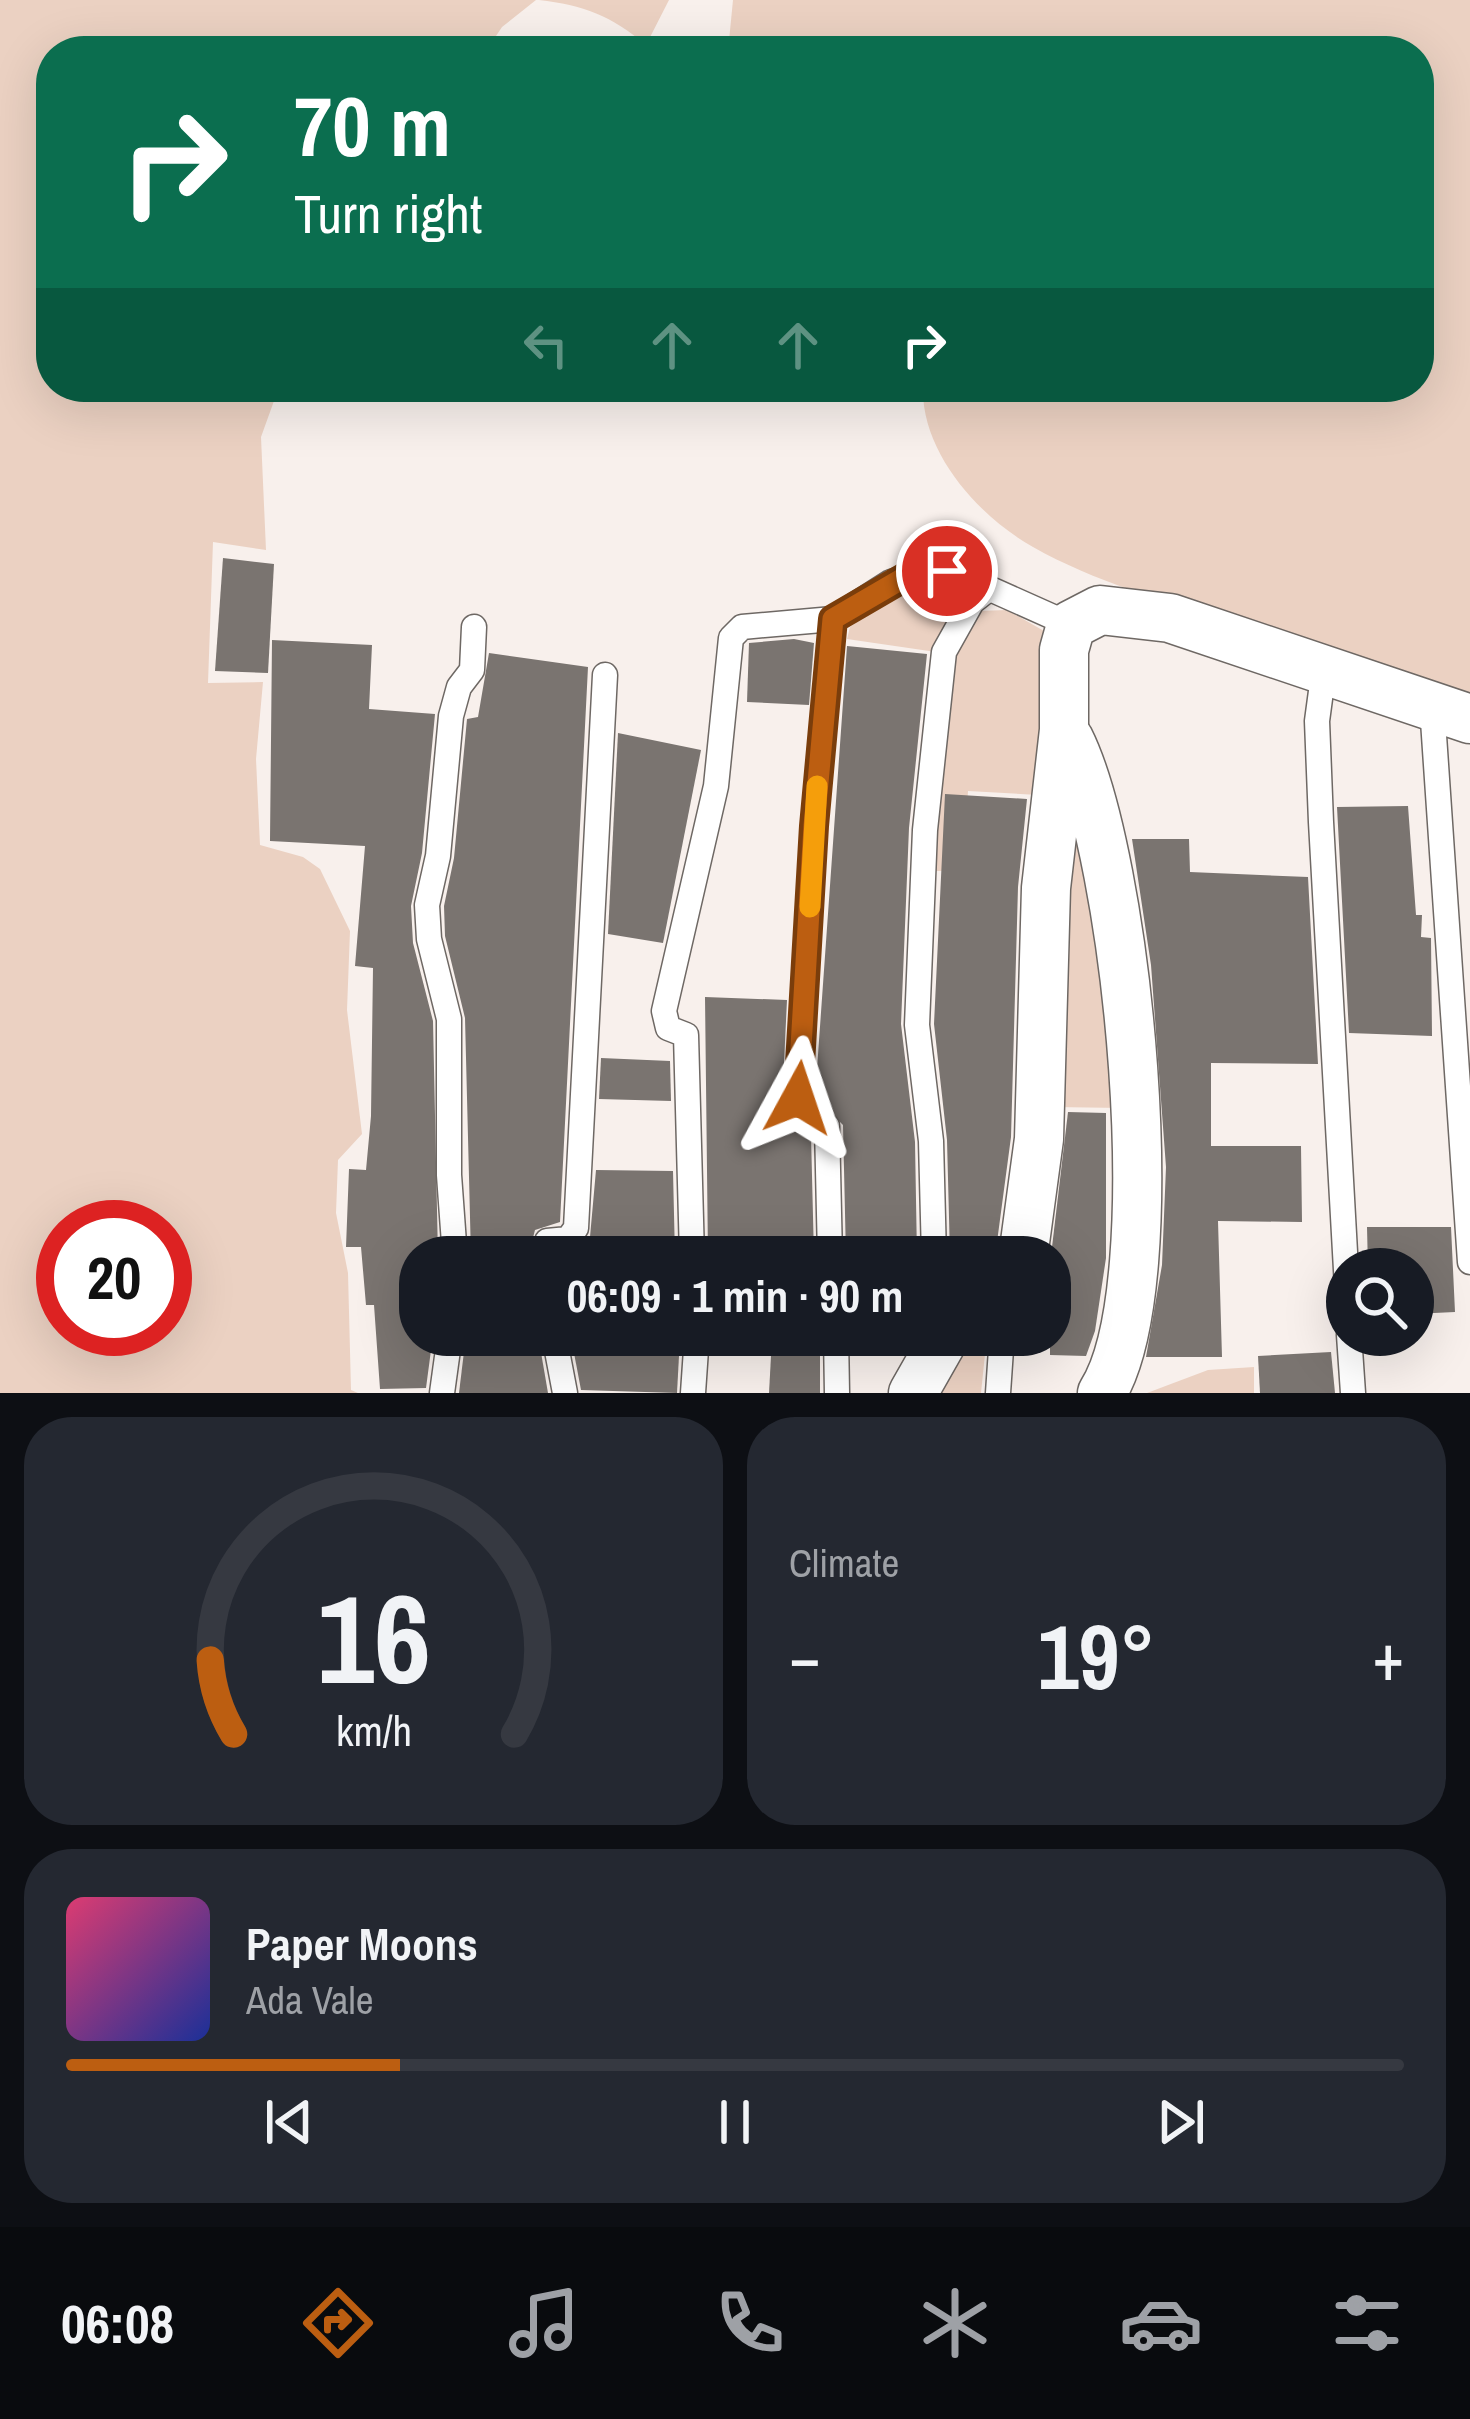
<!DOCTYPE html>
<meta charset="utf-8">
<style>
:root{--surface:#171b24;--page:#242831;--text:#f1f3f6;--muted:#9ea1a6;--line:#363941;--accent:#bc5e11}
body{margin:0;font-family:"Archivo Narrow",sans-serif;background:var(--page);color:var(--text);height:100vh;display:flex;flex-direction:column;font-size:45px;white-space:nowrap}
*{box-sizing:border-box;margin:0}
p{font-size:39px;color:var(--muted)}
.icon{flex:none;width:66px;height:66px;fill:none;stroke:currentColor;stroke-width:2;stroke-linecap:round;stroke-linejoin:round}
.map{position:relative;height:1393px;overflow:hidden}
.panel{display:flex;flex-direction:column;gap:24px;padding:24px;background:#0d0f14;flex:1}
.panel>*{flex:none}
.banner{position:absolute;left:36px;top:36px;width:1398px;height:366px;border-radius:48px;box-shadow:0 12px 48px #0002;background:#0b6e4f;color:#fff;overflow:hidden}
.buttons{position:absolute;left:1326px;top:1248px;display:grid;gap:24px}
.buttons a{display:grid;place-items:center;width:108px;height:108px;border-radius:50%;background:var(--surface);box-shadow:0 12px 48px #0002;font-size:60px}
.speed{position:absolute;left:36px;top:1200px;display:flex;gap:24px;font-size:60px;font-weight:700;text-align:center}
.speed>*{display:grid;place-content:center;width:156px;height:156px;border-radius:50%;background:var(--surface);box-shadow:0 12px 48px #0002;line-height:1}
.speed .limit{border:18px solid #d22;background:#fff;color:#111}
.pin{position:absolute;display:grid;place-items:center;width:102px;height:102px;color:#fff;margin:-51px;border:6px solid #fff;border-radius:50%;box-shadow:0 3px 12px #0007}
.me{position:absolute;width:132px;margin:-66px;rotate:5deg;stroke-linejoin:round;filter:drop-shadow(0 0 9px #0008)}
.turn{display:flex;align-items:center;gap:42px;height:252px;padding:0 60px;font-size:54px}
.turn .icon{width:156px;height:156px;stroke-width:2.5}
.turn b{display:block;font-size:84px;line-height:102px}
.lanes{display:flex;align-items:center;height:114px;padding:0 60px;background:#0003;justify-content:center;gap:60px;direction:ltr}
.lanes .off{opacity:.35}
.big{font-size:90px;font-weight:800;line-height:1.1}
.panel .tile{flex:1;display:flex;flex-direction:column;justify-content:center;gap:18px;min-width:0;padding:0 42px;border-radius:48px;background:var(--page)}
.panel .dial{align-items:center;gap:0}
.dial svg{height:312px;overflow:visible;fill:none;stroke:var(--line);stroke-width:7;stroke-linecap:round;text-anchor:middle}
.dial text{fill:var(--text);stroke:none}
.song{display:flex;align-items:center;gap:36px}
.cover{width:144px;height:144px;border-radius:18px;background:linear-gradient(135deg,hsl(340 70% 55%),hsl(230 70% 35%))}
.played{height:12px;border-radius:6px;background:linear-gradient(90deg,var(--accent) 25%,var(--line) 25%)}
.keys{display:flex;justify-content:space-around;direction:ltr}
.heat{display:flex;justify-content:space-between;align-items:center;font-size:66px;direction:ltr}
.panel .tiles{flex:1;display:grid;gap:24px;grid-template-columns:1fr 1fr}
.tile:last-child{grid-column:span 2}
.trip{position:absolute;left:399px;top:1236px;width:672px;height:120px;border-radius:48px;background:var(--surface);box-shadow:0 12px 48px #0002;font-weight:800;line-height:120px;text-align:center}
.tab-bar{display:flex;height:192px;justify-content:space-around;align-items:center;background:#090b0e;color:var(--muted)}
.tab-bar .icon{width:84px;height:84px}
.tab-bar .selected{color:var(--accent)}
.tab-bar b{font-size:54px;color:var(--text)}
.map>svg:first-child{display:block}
</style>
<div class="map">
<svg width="1470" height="1393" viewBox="0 0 1470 1393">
<rect width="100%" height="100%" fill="#f8f0ec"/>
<g fill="#ebd1c2" fill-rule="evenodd">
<path d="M0,0H536L502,27L486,51H51V387H279L261,437L266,550L213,542L208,683L263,682L256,759L260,845L303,857L320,869L350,931L347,1010L362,1134L338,1160L336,1213L348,1273L351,1390L358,1393H0ZM63,1227H165V1329H63Z"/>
<path d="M539,0H669L646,45C612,16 583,5 539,0Z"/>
<path d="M733,0H1470V694C1391,670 1311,645 1232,621C1164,601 1095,582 1033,547C978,516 921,452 923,387H1419V51H728Z"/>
<path d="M906,589H921L952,603L956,615L936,652L847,639L850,627Z"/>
<path d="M1007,610L1051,635L1038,795L968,791L963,871H934L949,656L979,611Z"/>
<path d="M1080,826L1122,1108L1053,1107L1058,882Z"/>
<path d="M956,1335H987L981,1393H923Z"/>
<path d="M1254,1367V1393H1147L1208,1370Z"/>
</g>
<g fill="#7a7470">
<path d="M223,558L274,564L268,673L215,671Z"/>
<path d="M794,639L814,643L809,705L747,702L749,643Z"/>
<path d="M272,640L372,645L369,709L435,714L422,853L411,906L413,943L433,1021L438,1257H420V1335H433L426,1388L380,1389L374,1305H366L361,1247H346L349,1169L366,1170L371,1116L373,968L355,966L365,846L270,841Z"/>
<path d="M847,646L927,654L909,828L901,1024L915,1142L917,1257H846L843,1125L815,1097Z"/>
<path d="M489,653L588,667L560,1222L535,1230L528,1257H471L465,1018L445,936L444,906L454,858L467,719L478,717Z"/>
<path d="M618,733L701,750L663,943L608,934Z"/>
<path d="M945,794L1027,799L1018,887L1011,1137L995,1257L950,1256L947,1140L934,1024Z"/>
<path d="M1408,806L1416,915H1422L1421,937L1431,938L1432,1036L1349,1033L1337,807Z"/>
<path d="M1132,839H1189L1190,872L1308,877L1318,1064L1211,1063V1146H1301L1302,1222L1218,1221L1222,1357H1146L1162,1265L1166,1167L1151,965Z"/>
<path d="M705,997L787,1000L782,1105L788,1118L811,1135L814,1257H708Z"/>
<path d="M601,1058L670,1061L671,1101L599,1099Z"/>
<path d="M1068,1112L1106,1113V1258L1095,1331L1086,1356L1050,1355V1264Z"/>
<path d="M596,1170L673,1171L675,1257H561L577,1253L590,1237Z"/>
<path d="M1367,1227H1451L1455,1312L1413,1314V1269H1368Z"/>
<path d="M466,1335H538L548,1393H459Z"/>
<path d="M571,1337H680L677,1393L581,1390Z"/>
<path d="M772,1338L820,1340V1393H769Z"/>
<path d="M1331,1352L1335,1393H1260L1258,1356Z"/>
</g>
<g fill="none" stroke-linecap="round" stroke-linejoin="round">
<defs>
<g id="lane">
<path d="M1324,669L1317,721L1321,822L1347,1288"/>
<path d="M1432,706L1470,1262"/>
<path d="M455,1257L449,1175V1019L429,939L427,905L438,856L451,716L459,687L472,670L474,627"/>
<path d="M544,1257L547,1241L568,1239L576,1228L605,675"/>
<path d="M692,1257L686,1035L668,1028L664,1011L716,786L731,638L742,627L833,619L891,582L931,569L968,579L1071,625"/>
<path d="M830,1257L827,1126L798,1105L814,826L833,619"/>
<path d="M934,1257L931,1141L917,1025L925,830L944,652L972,602L986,591"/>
<path d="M554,1335L565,1393"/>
<path d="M836,1335L837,1393"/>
<path d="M1349,1335L1353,1393"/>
<path d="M442,1393L450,1335"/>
<path d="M693,1393L697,1335"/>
<path d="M998,1393L1002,1335"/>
</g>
<g id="street">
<path d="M1069,739C1127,854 1171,1284 1102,1393"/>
<path d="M1023,1257L1039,1139L1046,888L1064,730V650L1071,625L1100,610L1170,618L1470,719"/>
<path d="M913,1393L946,1335"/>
</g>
</defs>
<use href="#lane" stroke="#6e6864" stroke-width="27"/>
<use href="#street" stroke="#6e6864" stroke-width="51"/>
<use href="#lane" stroke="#fff" stroke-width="24"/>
<use href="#street" stroke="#fff" stroke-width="48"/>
</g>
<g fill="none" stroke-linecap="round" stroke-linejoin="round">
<defs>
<path id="route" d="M798,1098L814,826L833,619L912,573L947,571"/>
</defs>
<use href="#route" stroke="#7a3d0b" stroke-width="30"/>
<use href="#route" stroke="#bc5e11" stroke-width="21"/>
<path stroke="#f59e0b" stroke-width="21" d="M810,907L817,786"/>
</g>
</svg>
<div class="buttons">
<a><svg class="icon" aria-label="search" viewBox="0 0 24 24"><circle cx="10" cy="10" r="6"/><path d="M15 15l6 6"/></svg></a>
</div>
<div class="speed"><div class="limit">20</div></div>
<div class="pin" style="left:947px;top:571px;background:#d93025"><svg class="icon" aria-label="arrive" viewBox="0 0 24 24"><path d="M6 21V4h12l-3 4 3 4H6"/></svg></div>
<svg class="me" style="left:798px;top:1098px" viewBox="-20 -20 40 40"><path d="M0-17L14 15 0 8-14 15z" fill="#bc5e11" stroke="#fff" stroke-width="4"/></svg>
<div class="trip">06:09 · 1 min · 90 m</div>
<div class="banner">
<div class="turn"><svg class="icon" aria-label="right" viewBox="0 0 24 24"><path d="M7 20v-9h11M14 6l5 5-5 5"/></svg><div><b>70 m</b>Turn right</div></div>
<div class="lanes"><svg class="icon off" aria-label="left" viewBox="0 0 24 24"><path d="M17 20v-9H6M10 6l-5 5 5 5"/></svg><svg class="icon off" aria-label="ahead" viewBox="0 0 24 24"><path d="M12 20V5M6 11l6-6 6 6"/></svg><svg class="icon off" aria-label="ahead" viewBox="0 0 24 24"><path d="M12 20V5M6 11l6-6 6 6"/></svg><svg class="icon" aria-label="right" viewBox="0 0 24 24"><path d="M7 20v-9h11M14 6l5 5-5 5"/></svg></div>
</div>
</div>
<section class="panel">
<div class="tiles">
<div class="tile dial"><svg viewBox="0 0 100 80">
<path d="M14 69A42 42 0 1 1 86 69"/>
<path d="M14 69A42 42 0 0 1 8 50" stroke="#bc5e11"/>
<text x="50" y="56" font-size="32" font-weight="700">16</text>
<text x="50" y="72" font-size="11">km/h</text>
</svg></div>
<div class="tile"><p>Climate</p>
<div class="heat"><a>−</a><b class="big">19°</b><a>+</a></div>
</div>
<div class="tile">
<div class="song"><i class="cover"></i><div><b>Paper Moons</b><p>Ada Vale</p></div></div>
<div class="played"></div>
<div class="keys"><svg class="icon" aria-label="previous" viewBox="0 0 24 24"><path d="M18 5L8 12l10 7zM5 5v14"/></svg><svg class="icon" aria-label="pause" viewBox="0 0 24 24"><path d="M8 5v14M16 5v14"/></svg><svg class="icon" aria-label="next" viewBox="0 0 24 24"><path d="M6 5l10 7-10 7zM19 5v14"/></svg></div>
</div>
</div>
</section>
<nav class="tab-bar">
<b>06:08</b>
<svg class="icon selected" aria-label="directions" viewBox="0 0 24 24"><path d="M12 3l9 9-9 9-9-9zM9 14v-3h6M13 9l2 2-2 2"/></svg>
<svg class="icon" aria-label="music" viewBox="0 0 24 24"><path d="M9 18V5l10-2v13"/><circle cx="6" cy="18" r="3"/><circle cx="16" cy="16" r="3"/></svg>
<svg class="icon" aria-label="phone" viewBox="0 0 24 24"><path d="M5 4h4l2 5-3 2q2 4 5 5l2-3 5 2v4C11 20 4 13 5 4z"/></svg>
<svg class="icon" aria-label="climate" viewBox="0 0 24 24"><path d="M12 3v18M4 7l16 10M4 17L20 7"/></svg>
<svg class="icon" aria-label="car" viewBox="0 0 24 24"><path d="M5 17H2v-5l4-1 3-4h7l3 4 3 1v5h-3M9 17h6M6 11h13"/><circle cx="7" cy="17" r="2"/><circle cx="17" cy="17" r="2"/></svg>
<svg class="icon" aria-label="filters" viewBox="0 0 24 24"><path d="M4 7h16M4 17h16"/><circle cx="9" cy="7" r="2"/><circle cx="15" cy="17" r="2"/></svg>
</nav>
